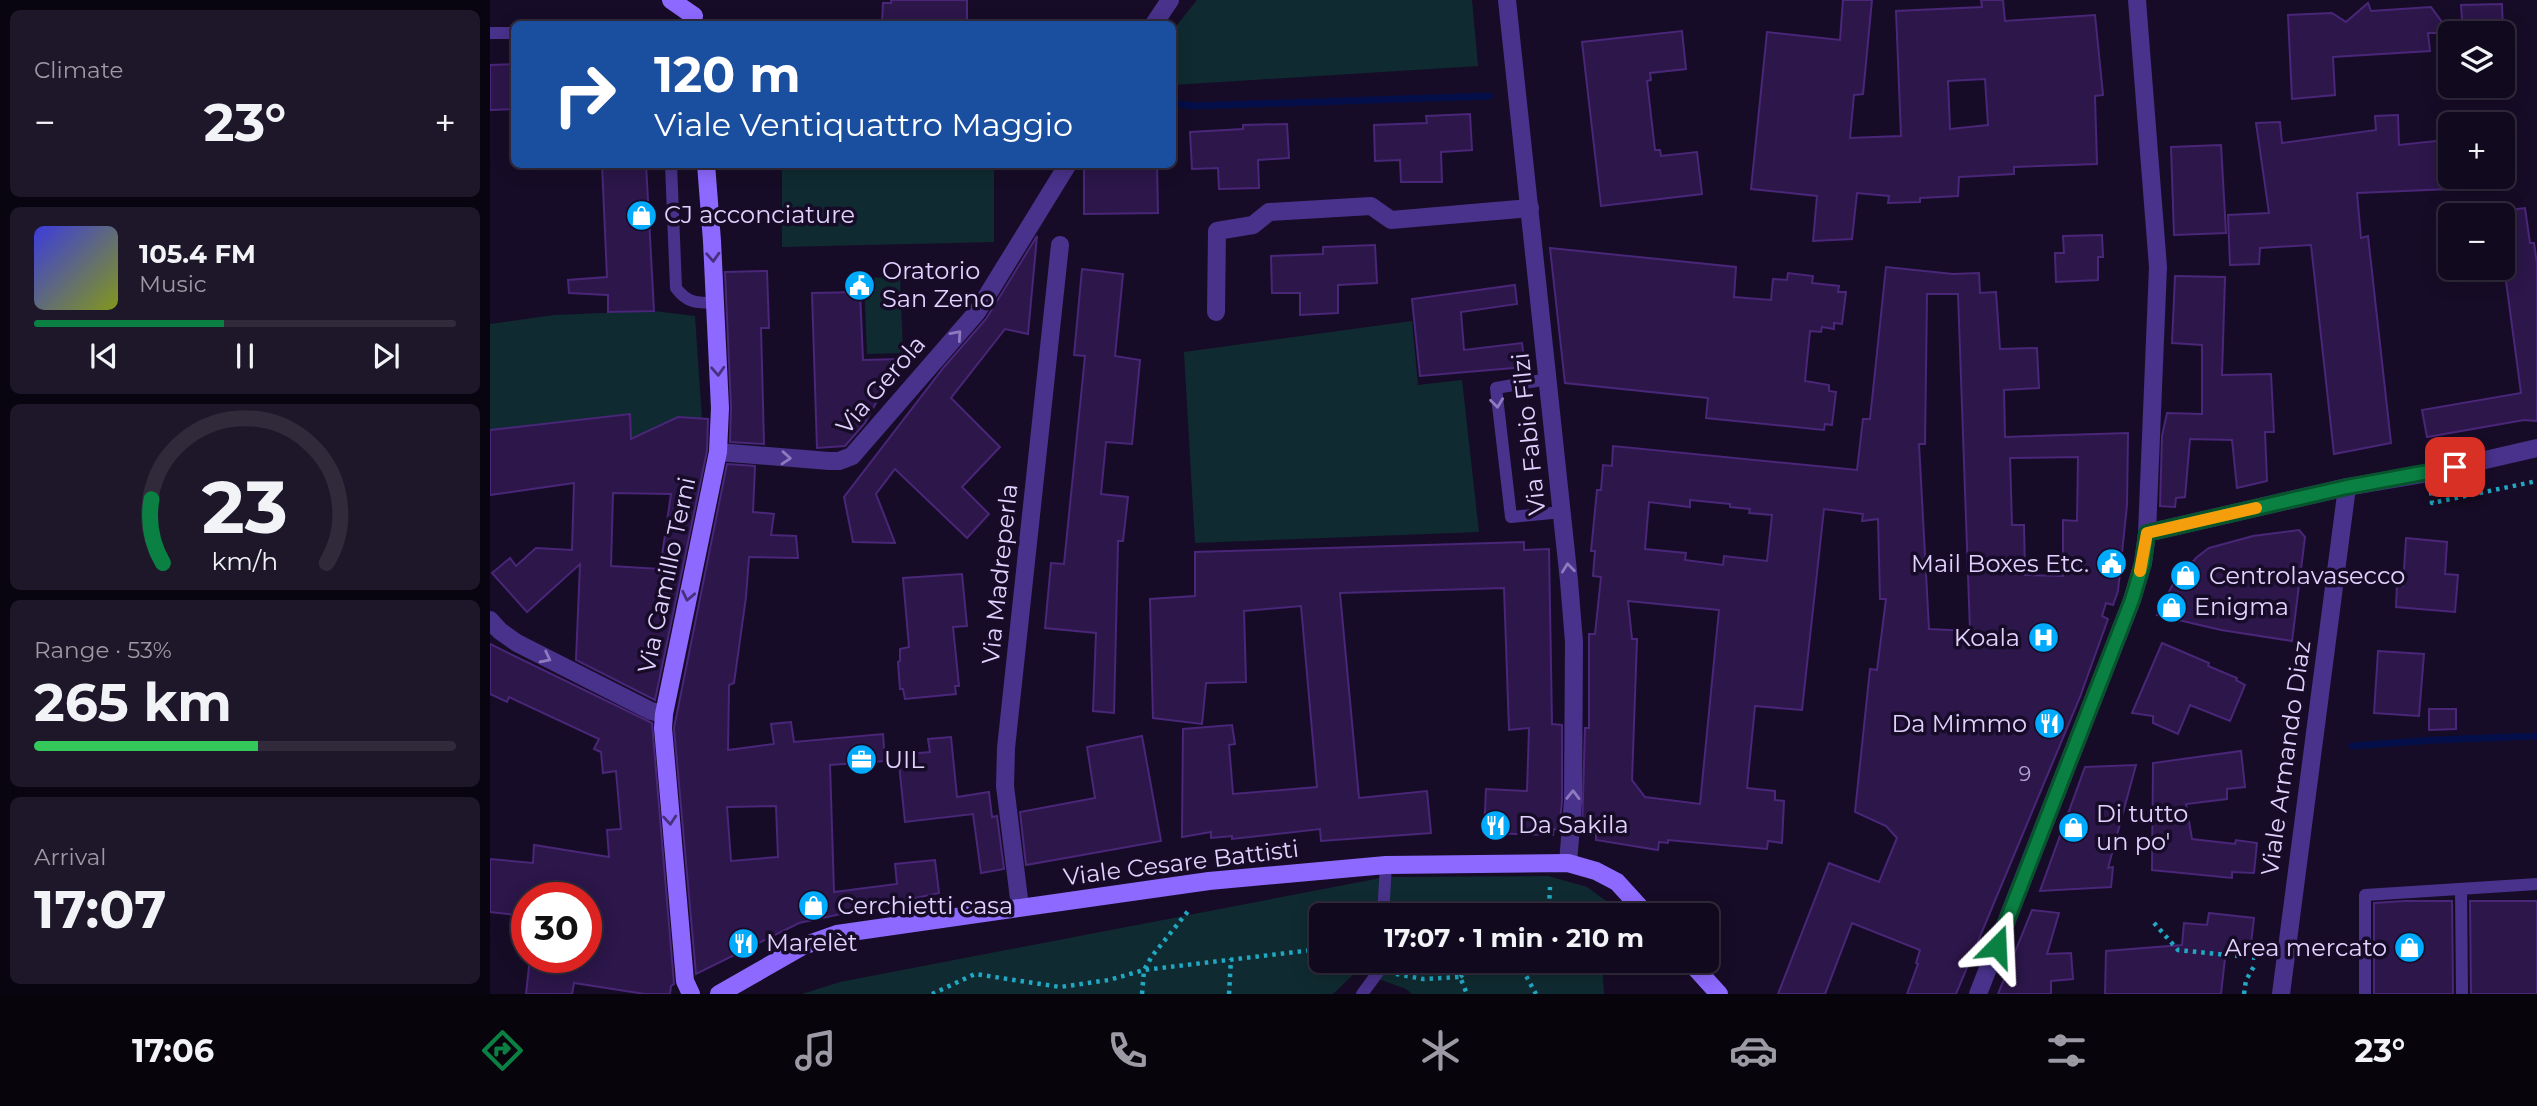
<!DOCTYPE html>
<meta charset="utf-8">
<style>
:root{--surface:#11091d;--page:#1e172a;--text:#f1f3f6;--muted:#9c9aa4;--line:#302a3b;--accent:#0b8043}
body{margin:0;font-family:Montserrat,sans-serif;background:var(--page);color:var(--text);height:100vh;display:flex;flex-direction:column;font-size:26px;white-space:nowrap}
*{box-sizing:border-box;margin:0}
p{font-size:23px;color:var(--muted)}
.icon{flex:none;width:38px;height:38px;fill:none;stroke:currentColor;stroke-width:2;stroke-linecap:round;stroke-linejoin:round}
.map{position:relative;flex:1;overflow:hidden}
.side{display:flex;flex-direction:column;gap:10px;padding:10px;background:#090510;width:490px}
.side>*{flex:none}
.banner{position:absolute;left:21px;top:21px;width:665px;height:147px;border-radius:10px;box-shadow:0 4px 18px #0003,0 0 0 2px var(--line);background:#1a4fa0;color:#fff;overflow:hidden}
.tools{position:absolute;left:1948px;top:21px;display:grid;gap:14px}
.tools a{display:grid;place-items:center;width:77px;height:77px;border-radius:10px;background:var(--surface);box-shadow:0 4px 18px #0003,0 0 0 2px var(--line);font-size:35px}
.speed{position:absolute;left:21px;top:882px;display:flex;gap:14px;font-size:35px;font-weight:700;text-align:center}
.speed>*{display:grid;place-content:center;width:91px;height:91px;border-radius:50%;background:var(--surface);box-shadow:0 4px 18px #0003,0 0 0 2px var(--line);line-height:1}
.speed .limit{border:10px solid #d22;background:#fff;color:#111}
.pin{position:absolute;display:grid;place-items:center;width:60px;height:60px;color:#fff;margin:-30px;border-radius:14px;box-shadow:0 4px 10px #0006}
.me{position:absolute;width:77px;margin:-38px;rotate:21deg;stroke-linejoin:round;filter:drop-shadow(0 0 5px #0008)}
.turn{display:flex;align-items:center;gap:24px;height:147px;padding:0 28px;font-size:32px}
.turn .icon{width:91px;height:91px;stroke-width:2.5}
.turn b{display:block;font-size:49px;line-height:60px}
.big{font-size:52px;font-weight:700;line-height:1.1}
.side .card{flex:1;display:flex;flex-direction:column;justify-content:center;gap:10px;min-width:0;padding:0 24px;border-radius:10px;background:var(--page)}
.side .dial{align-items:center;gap:0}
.dial svg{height:182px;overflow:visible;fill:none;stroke:var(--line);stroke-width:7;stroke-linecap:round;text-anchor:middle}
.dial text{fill:var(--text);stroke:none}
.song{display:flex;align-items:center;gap:21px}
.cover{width:84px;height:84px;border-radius:10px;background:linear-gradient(135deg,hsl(240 70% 55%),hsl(70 70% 35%))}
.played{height:7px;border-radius:4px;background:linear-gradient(90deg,var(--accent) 45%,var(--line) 45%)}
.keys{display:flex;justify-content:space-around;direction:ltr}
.heat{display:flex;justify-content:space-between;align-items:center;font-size:38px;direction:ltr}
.charge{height:10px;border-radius:5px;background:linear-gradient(90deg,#34c759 53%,var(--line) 0)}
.trip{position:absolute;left:819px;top:903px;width:410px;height:70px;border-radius:10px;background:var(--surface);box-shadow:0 4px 18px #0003,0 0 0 2px var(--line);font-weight:700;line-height:70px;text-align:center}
.tab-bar{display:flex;height:112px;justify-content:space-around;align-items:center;background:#07040c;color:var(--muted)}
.tab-bar .icon{width:49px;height:49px}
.tab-bar .on{color:var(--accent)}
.tab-bar b{font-size:32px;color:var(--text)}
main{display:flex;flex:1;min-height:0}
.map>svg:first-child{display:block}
</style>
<main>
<section class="side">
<div class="card"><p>Climate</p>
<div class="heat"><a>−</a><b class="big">23°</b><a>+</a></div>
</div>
<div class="card">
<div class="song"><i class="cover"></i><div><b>105.4 FM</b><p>Music</p></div></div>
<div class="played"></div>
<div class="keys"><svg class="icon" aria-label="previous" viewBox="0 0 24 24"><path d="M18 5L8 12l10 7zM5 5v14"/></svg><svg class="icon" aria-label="pause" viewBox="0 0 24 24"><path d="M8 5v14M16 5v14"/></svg><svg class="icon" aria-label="next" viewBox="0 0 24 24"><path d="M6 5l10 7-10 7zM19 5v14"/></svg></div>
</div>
<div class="card dial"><svg viewBox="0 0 100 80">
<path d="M14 69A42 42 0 1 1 86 69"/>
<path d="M14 69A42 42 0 0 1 9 41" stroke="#0b8043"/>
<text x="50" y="56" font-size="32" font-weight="700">23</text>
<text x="50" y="72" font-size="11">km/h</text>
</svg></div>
<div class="card"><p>Range · 53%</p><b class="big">265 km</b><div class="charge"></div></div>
<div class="card"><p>Arrival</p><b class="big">17:07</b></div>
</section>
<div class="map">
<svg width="2047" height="994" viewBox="0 0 2047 994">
<rect width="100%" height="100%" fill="#170c27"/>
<g fill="#0f2b31">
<path d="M707,0H982L988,66L683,85V30Z"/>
<path d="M292,165H504V242L292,247Z"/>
<path d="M410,277L413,353L377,354L374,278Z"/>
<path d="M164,311L205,316L212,419L142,451L139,414L0,430V324L64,315Z"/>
<path d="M922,321L928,385L972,380L989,532L705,543L694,352Z"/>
<path d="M1058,876L1097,887L1127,909L1125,915H831V961H1112L1114,994H922L916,989L867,971L843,994H312L350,982L896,877Z"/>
</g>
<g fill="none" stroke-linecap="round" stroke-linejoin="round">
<g stroke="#040e48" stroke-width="7">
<path d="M682,103L703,106L999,96"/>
<path d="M1862,746L1944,740L2047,736"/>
</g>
</g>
<g fill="#2c164a" stroke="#492678" stroke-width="2" fill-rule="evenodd">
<path d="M401,0H477V24H392L393,3H401Z"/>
<path d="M1353,0H1382L1373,94L1364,95L1360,138L1411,136L1406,11L1492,7L1491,0H1513L1515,21L1605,15L1613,95L1605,96L1607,164L1524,167V174L1469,177L1468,196L1430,198V202L1398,203L1399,196L1367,193L1362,239L1323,241L1327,196L1261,189L1277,32L1350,40ZM1495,79L1498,125L1460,129L1458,81Z"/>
<path d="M1878,3L1881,11L1941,7L1960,33H1938L1940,51L1843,57L1845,95L1802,99L1798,15L1842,13L1856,22Z"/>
<path d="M2012,4L2013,33H1973L1971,5Z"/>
<path d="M1192,31L1196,69L1160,73L1161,80L1157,81L1165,150H1170L1171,156L1207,152L1212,194L1111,206L1092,42Z"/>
<path d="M24,64V109L0,110V65Z"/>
<path d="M980,114L982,150L951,152L952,182H911L910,160L885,161L884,125L937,123L936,116Z"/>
<path d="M1908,115L1909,145L1955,140V147L1960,146V189L1867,193L1871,238L1878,236L1901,443L1844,454L1821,245L1770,248L1769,264L1740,265L1738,215L1779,213L1766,123L1790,122L1792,143L1886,130L1885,116Z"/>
<path d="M797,124L799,158L768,160L769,188L729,189L728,168L702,169L700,132L753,129V125Z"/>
<path d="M1731,145L1736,233L1684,235L1681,147Z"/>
<path d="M112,164H156L164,311L118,312V295L79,293L78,280L117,277Z"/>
<path d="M594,164H667L668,213L594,214Z"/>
<path d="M2035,208L2040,243H2044L2047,263V421L2034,420L1937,437L1932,410L2031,393L2012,251V211Z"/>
<path d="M1612,235L1613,257H1608V280L1566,282L1565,253H1574L1573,236Z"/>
<path d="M547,236L538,334L515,329L461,398L510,447L472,487L499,514L477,538L405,469L386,494L405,543L363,542L354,497L454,367L496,319Z"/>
<path d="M885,245L887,283L848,285V313L810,315V293H782L781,256L833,254V247Z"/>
<path d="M1060,248L1246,267L1244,297L1281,300L1283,279L1297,280L1298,273L1323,276L1322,283L1349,286L1348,292H1356L1352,324L1344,323V329L1332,327L1331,332L1320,331L1315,381L1339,385V391L1346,392L1342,425L1335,424L1334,430L1216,418L1218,398L1075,383Z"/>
<path d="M1396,267L1463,274L1489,273L1490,293L1506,292L1510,349L1547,348L1549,388L1514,390L1515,437L1638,433L1637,505L1628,591L1623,605L1616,603L1612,616L1618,619L1590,697L1466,994H1417L1428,964L1426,963L1430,950L1362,923L1335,994H1288L1339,863L1389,882L1407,838L1396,826L1365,812L1380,669L1387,670L1396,599H1390L1388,519L1372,521L1373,514L1334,509L1312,710L1265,706L1257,788L1285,791V800L1294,801L1292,843L1278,841L1277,849L1178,840V843L1169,842L1168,850L1106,840V833L1092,832L1095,728H1099V634H1105L1111,577L1103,576L1105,551H1101L1107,490H1111L1113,465L1122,466L1123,446L1367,470L1373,419H1380ZM1437,294H1468L1480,631L1439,629L1429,444H1435ZM1588,457L1587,521L1573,520V576L1535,575L1534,525H1522L1520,458ZM1200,500L1240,504V507L1260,509L1259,513L1282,515L1277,561L1234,556L1233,565L1195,560L1196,553L1155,549L1159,502L1200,507ZM1138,601L1229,610L1210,804L1155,797L1142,780L1147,639H1142Z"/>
<path d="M592,269L633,274L625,356L650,360L642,444L616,442L611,494L638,497L633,541H628L624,713L603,711L606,633L555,628L561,563L574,564L595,356L584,355Z"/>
<path d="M277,271L279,328H271L274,444L240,442L241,407L235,272Z"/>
<path d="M1685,276L1735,277L1732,375L1781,374L1784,432H1775L1777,481L1747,488L1742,440L1700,439L1695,497L1686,498L1685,507L1670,506L1672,436L1677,413L1712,414V345L1682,343Z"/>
<path d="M1025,285L1027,304L971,312L974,350L1032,343L1035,367L930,376L922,299Z"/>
<path d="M370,292L373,360L410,359L375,423L355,446L327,448L322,293Z"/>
<path d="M140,414L141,439L188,417L218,419L217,451L165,700L86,660L90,564L37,612L2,573L20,558L26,566L46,548L82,550L84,483L0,495V430ZM123,493L181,494L170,569L121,566Z"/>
<path d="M237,464L265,466L263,512L284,514L281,535L306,536L308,558L259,557L256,597L244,683L239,685L238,750L284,744L281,724L301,722L304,742L393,734L395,761L340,765L344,892L407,884L405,864L445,860L449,893L309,923L206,974L184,728ZM286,806L288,857L241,861L237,807Z"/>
<path d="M1809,530L1815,537L1802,641L1731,630L1667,615L1683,584L1707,557L1719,548L1763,536Z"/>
<path d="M1916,538L1957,542L1955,574L1968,575L1965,612L1906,607L1907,585L1913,586Z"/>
<path d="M1034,542V550L1059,549L1062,724L1072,725V801L1069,830L1064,829L1063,835L994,833L996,789L1037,791L1039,728L1019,730L1014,588L850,593L869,798L937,791L941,833L831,841L830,829L742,839V836L721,838V832L692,837L693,729L742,725L745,744L739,745L743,794L827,787L811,606L754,611L756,682L716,683L712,724L663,718L660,599L705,596V552Z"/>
<path d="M472,574L477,626L463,627L469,686H465L466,694L415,699L413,689H410L408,662L410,661V649L419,647L413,578Z"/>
<path d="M1672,643L1719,663L1718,666L1747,678L1746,680L1755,685L1740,721L1700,705L1688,734L1663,723V716L1642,713Z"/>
<path d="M0,644L162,723L184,984L181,986L180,994H155L84,983L82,994H36L40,957H96V898H37V916L0,912V859L43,863L44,845L119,857L117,830L131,829L126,771L113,773L111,752L104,749L109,739L19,697L17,702L0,694Z"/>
<path d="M1888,651L1934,654L1929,716L1884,713Z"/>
<path d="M1939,709H1966V729L1939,730Z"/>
<path d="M652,736L671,841L536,865L530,812L605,798L597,747Z"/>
<path d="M461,737L467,797L499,792L502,817L507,816L514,869L491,873L483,814L415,822L408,755L440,752L438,739Z"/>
<path d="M1751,751L1755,787L1737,789V799L1696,804L1702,839L1745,844L1746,840L1767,843L1764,873L1742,872V878L1662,870L1663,763Z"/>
<path d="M1646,765L1618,868L1623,867L1621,887L1550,891L1595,767Z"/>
<path d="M1915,901H1962L1963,994H1884V903Z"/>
<path d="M1980,901H2047V994H1981Z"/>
<path d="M1542,910L1569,913L1557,954L1581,953L1583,979L1561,981V994H1508Z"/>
<path d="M1719,913L1764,918L1760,952L1736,949L1731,994H1615L1616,951L1692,945L1694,923L1717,925Z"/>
</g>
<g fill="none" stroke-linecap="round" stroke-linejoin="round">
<g stroke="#21a9c4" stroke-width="4.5" stroke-dasharray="3.5 5" stroke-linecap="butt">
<path d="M1941,492L1942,503L2047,481"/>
<path d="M1056,915L1059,908L1060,887"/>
<path d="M1664,923L1688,950L1767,958"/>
<path d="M1030,961V965L1046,994"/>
<path d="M906,974L933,979L970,977L977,994"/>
<path d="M970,977L989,961"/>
<path d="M442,994L485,974L570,987L619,980L654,970L831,949"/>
<path d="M652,994L654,970L662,956L699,910"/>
<path d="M739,994L741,959"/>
<path d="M1754,994L1756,980L1766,963"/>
</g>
<g stroke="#49328b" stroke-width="12">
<path d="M0,33H24"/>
<path d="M181,164L186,288C197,303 207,303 225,303"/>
<path d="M1058,379L1006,388L1021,517L1072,512"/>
<path d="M1971,889L1972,994"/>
<path d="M893,915L896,865"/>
<path d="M872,994L889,971L890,961"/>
<path d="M1875,994V895L2047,884"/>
</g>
<g stroke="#49328b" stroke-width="18">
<path d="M1017,0L1079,581L1084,642L1083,801L1078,863"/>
<path d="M664,24L680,0"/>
<path d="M726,312L727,231L763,225L779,212L881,206L901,220L1040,208"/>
<path d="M228,452L339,461H349L362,456L487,312L578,164"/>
<path d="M1657,533L1857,487L1939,473L2047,448"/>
<path d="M0,620L10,631L27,643L161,711L174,714"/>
<path d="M530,907L515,786L516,748L570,245"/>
<path d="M1488,994L1642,600L1653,563L1657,533L1668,267L1647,0"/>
<path d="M1791,994L1857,487"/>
</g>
<g stroke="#8e69ff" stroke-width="18">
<path d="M181,0L204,16"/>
<path d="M1199,961L1229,994"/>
<path d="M201,994L195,981L173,728L174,714L228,452L230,408L222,241L216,164"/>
<path d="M229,994L313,946L347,934L719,881L896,865L1078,863L1106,871L1127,882L1157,915"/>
</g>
</g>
<defs><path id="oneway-chevron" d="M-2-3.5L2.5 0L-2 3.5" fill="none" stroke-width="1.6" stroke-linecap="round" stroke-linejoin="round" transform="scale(1.75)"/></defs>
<g stroke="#47317d">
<use href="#oneway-chevron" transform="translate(223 257) rotate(87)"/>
<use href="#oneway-chevron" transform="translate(228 371) rotate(87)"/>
<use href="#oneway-chevron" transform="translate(198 596) rotate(102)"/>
<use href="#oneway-chevron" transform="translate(180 820) rotate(85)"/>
</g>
<g stroke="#8d7abf">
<use href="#oneway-chevron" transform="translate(467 335) rotate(-49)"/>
<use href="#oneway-chevron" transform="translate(1007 403) rotate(83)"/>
<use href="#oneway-chevron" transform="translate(296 458) rotate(4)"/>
<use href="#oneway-chevron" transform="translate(1078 568) rotate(-96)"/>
<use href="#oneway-chevron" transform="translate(56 658) rotate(27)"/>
<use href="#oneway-chevron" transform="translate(1083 795) rotate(-89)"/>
</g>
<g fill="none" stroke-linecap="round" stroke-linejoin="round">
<defs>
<path id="route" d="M1507,946L1642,600L1653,563L1657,533L1857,487L1965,467"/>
</defs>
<use href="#route" stroke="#07532c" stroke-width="18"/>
<use href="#route" stroke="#0b8043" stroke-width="12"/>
<path stroke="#f59e0b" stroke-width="12" d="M1650,571L1657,533L1766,508"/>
</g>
<defs>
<symbol id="shop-disc" viewBox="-11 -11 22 22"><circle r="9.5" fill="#00abfd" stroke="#170c27"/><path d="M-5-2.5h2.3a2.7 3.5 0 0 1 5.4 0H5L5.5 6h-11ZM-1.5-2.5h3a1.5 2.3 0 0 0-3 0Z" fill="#fff"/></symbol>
<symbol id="civic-disc" viewBox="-11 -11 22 22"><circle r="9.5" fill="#00abfd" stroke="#170c27"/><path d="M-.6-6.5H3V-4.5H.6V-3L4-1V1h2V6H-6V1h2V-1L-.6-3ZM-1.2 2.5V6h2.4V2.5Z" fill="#fff"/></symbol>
<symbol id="hospital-disc" viewBox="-11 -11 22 22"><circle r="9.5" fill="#00abfd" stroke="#170c27"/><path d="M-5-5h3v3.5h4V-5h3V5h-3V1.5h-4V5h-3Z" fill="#fff"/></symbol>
<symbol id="restaurant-disc" viewBox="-11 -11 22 22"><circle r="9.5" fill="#00abfd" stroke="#170c27"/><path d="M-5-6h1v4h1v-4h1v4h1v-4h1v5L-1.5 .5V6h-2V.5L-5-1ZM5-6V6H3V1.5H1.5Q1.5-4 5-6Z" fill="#fff"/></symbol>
<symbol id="office-disc" viewBox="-11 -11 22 22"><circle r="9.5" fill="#00abfd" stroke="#170c27"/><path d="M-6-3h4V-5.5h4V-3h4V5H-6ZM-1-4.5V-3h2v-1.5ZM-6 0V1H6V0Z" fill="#fff"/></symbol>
</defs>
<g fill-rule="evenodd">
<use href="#shop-disc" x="134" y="198" width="35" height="35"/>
<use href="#civic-disc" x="352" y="268" width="35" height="35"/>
<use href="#civic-disc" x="1604" y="546" width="35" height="35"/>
<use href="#shop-disc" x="1678" y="558" width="35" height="35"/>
<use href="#shop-disc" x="1664" y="590" width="35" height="35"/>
<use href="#hospital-disc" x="1536" y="620" width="35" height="35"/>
<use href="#restaurant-disc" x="1542" y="706" width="35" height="35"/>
<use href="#office-disc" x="354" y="742" width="35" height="35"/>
<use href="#restaurant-disc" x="988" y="808" width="35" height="35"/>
<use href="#shop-disc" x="1566" y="810" width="35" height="35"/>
<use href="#shop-disc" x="306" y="888" width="35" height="35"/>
<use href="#restaurant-disc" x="236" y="926" width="35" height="35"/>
<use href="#shop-disc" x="1902" y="930" width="35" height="35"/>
</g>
<g text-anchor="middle" stroke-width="7" stroke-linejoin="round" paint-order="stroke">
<g font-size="21" fill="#b4a3d2">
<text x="1535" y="781">9</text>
</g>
<g font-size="24" fill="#e1d2ff" stroke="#170c27" text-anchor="start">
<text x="174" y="223">CJ acconciature</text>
<text x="392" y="279">Oratorio<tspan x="392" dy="28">San Zeno</tspan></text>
<text x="1599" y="572" text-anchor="end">Mail Boxes Etc.</text>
<text x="1719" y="584">Centrolavasecco</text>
<text x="1704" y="615">Enigma</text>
<text x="1530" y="646" text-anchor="end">Koala</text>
<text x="1537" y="732" text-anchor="end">Da Mimmo</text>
<text x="394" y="768">UIL</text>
<text x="1606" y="822">Di tutto<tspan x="1606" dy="28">un po'</tspan></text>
<text x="1028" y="833">Da Sakila</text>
<text x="347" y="914">Cerchietti casa</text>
<text x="276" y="951">Marelèt</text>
<text x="1897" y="956" text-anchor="end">Area mercato</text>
</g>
<g font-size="24" fill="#e1d2ff" stroke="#170c27">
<text transform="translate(391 385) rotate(-49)" y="8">Via Gerola</text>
<text transform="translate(1039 434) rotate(-96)" y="8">Via Fabio Filzi</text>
<text transform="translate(510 574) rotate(-84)" y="8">Via Madreperla</text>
<text transform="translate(177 575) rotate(-78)" y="8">Via Camillo Terni</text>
<text transform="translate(1796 758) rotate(-82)" y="8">Viale Armando Diaz</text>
<text transform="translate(691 863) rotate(-7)" y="8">Viale Cesare Battisti</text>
</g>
</g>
</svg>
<div class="tools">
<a><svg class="icon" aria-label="layers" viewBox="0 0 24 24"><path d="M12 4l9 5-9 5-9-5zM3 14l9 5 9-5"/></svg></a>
<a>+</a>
<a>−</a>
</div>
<div class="speed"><div class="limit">30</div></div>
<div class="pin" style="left:1965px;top:467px;background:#d93025"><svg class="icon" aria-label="arrive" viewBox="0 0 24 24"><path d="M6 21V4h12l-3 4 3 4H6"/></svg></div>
<svg class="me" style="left:1507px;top:946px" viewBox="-20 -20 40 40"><path d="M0-17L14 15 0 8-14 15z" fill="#0b8043" stroke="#fff" stroke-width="4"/></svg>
<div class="trip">17:07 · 1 min · 210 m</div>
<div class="banner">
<div class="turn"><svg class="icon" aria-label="right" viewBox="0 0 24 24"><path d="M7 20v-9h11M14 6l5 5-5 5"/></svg><div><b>120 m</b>Viale Ventiquattro Maggio</div></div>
</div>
</div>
</main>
<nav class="tab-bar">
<b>17:06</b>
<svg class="icon on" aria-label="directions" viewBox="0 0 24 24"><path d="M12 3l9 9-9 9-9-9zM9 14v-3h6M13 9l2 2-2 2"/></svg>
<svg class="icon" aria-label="music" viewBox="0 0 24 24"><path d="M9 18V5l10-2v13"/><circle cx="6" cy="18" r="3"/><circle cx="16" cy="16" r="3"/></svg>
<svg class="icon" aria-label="phone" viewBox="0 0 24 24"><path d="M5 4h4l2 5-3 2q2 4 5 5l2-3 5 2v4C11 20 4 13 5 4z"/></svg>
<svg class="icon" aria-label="climate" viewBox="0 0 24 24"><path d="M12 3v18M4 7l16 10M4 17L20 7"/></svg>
<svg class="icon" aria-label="car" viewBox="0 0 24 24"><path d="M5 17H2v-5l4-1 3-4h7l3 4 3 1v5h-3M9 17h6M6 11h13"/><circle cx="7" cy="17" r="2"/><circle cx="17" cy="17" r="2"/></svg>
<svg class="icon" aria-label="filters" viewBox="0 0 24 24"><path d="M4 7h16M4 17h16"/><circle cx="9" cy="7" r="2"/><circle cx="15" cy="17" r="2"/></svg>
<b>23°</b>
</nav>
